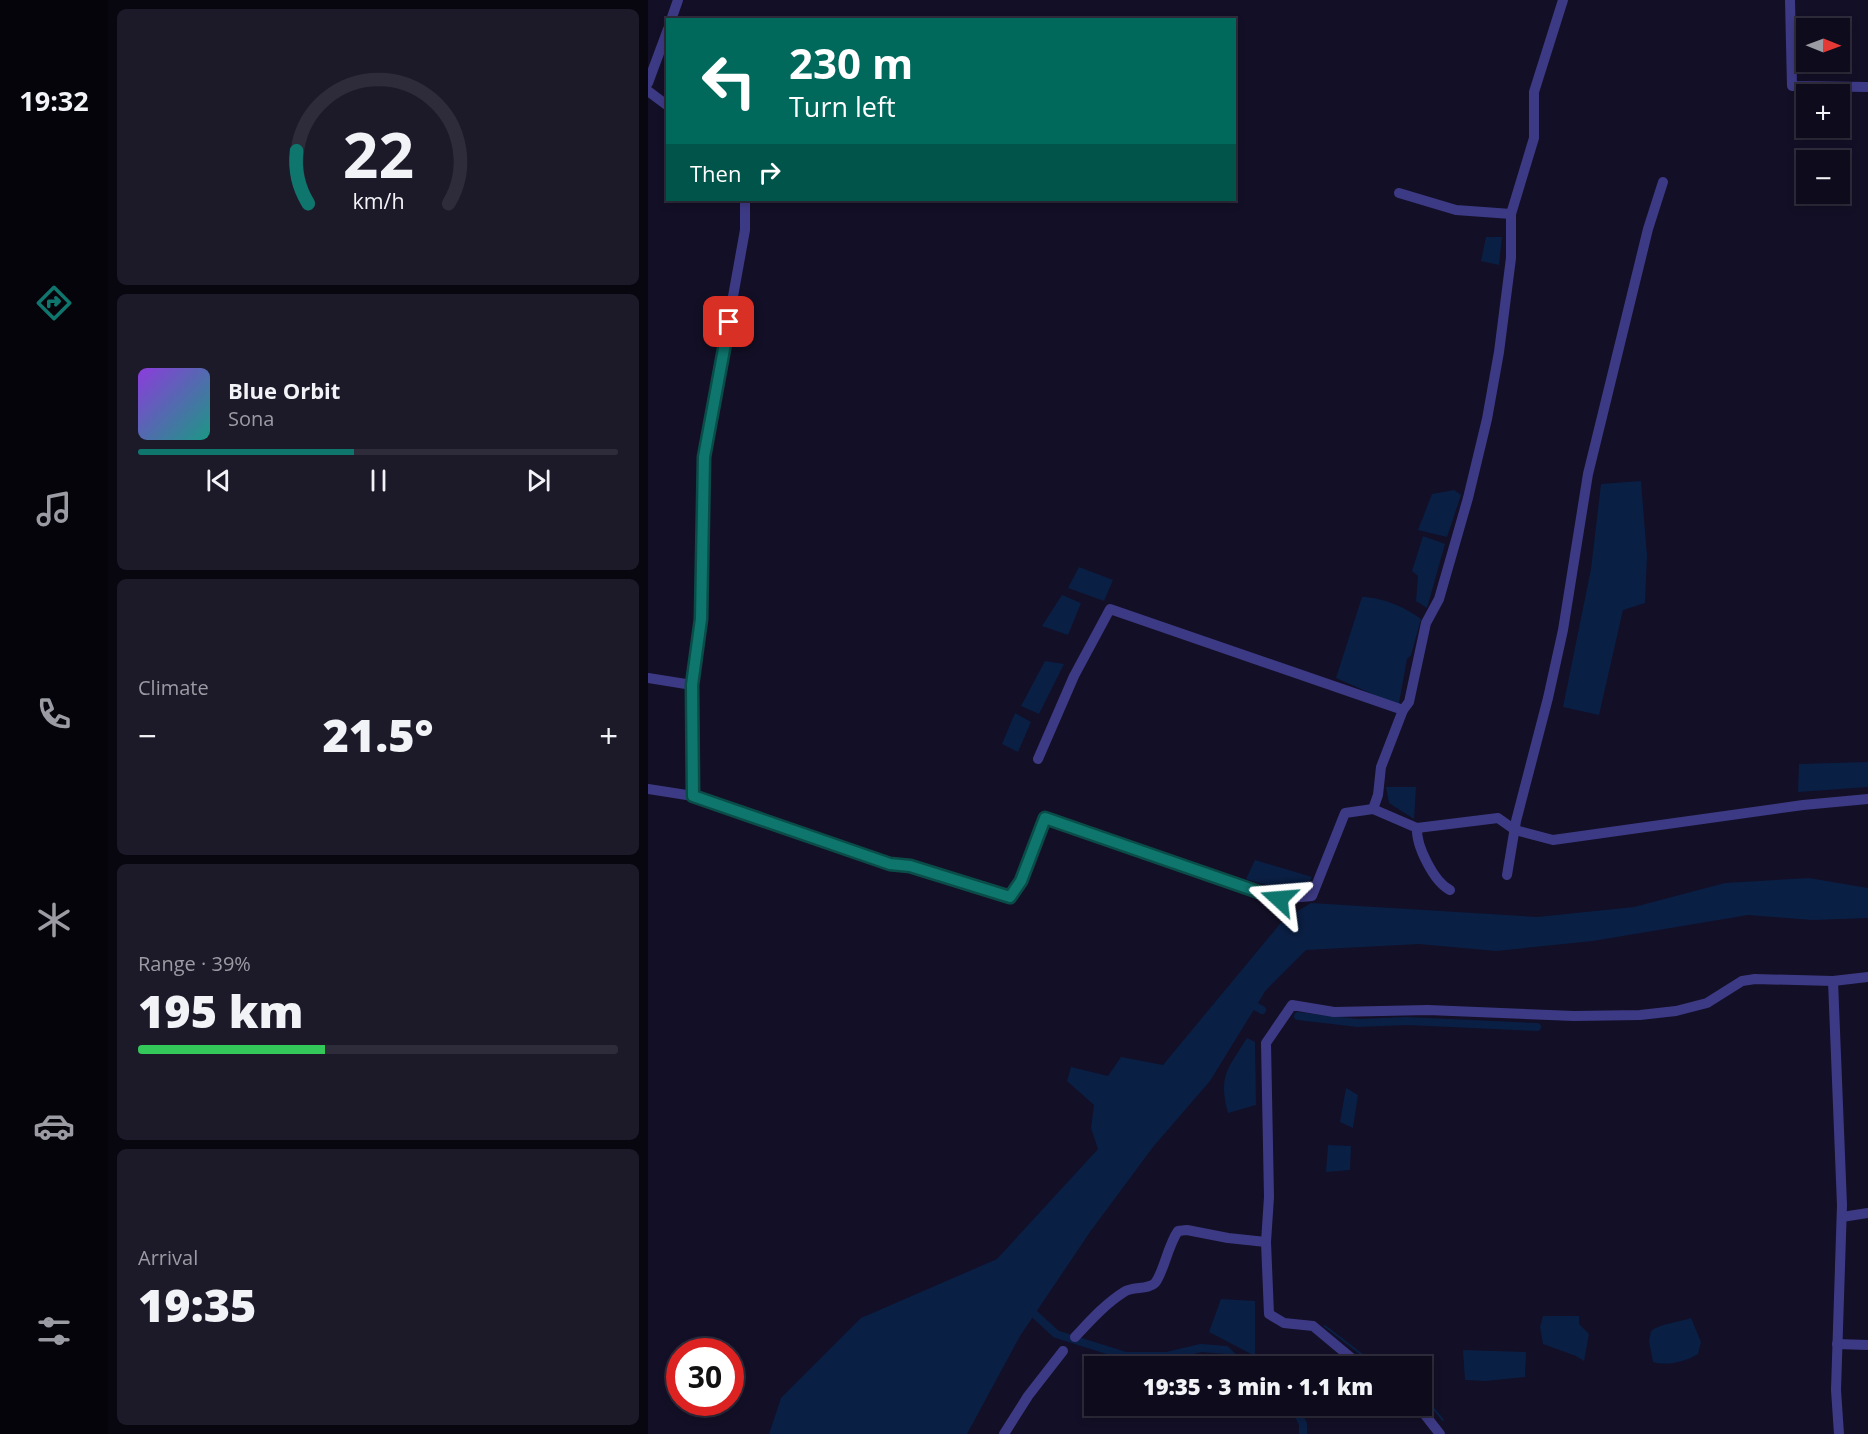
<!DOCTYPE html>
<meta charset="utf-8">
<style>
:root{--surface:#0e0b1c;--page:#1c1929;--text:#f1f3f6;--muted:#9b9ba3;--line:#2e2b3b;--accent:#0f766e}
body{margin:0;font-family:"Open Sans",sans-serif;background:var(--page);color:var(--text);height:100vh;display:flex;flex-direction:column;font-size:22px;white-space:nowrap}
*{box-sizing:border-box;margin:0}
p{font-size:20px;color:var(--muted)}
.icon{flex:none;width:33px;height:33px;fill:none;stroke:currentColor;stroke-width:2;stroke-linecap:round;stroke-linejoin:round}
.map{position:relative;flex:1;overflow:hidden}
.sheet{display:flex;flex-direction:column;gap:9px;padding:9px;background:#08060f;width:540px}
.sheet>*{flex:none}
.top-card{position:absolute;left:18px;top:18px;width:570px;height:183px;border-radius:0px;box-shadow:0 3px 9px #0003,0 0 0 2px var(--line);background:#00695c;color:#fff;overflow:hidden}
.needle{width:39px;rotate:91deg}
.tools{position:absolute;left:1148px;top:18px;display:grid;gap:12px}
.tools a{display:grid;place-items:center;width:54px;height:54px;border-radius:0px;background:var(--surface);box-shadow:0 3px 9px #0003,0 0 0 2px var(--line);font-size:30px}
.speed{position:absolute;left:18px;top:1338px;display:flex;gap:12px;font-size:30px;font-weight:700;text-align:center}
.speed>*{display:grid;place-content:center;width:78px;height:78px;border-radius:50%;background:var(--surface);box-shadow:0 3px 9px #0003,0 0 0 2px var(--line);line-height:1}
.speed .limit{border:9px solid #d22;background:#fff;color:#111}
.pin{position:absolute;display:grid;place-items:center;width:51px;height:51px;color:#fff;margin:-26px;border-radius:12px;box-shadow:0 3px 9px #0006}
.me{position:absolute;width:66px;margin:-33px;rotate:289deg;stroke-linejoin:round;filter:drop-shadow(0 0 4px #0008)}
.turn{display:flex;align-items:center;gap:21px;height:126px;padding:0 24px;font-size:27px}
.turn .icon{width:78px;height:78px;stroke-width:2.5}
.turn b{display:block;font-size:42px;line-height:51px}
.then{display:flex;align-items:center;height:57px;padding:0 24px;background:#0003;gap:12px;font-size:22px}
.big{font-size:45px;font-weight:800;line-height:1.1}
.sheet .card{flex:1;display:flex;flex-direction:column;justify-content:center;gap:9px;min-width:0;padding:0 21px;border-radius:9px;background:var(--page)}
.sheet .dial{align-items:center;gap:0}
.dial svg{height:156px;overflow:visible;fill:none;stroke:var(--line);stroke-width:7;stroke-linecap:round;text-anchor:middle}
.dial text{fill:var(--text);stroke:none}
.song{display:flex;align-items:center;gap:18px}
.cover{width:72px;height:72px;border-radius:9px;background:linear-gradient(135deg,hsl(270 70% 55%),hsl(170 70% 35%))}
.played{height:6px;border-radius:3px;background:linear-gradient(90deg,var(--accent) 45%,var(--line) 45%)}
.keys{display:flex;justify-content:space-around;direction:ltr}
.heat{display:flex;justify-content:space-between;align-items:center;font-size:33px;direction:ltr}
.charge{height:9px;border-radius:4px;background:linear-gradient(90deg,#34c759 39%,var(--line) 0)}
.trip{position:absolute;left:436px;top:1356px;width:348px;height:60px;border-radius:0px;background:var(--surface);box-shadow:0 3px 9px #0003,0 0 0 2px var(--line);font-weight:800;line-height:60px;text-align:center}
main{display:flex;flex:1;min-height:0}
.menu{display:flex;flex-direction:column;width:108px;justify-content:space-around;align-items:center;background:#06040b;color:var(--muted)}
.menu .icon{width:42px;height:42px}
.menu .on{color:var(--accent)}
.menu b{font-size:27px;color:var(--text)}
.map>svg:first-child{display:block}
</style>
<main>
<nav class="menu">
<b>19:32</b>
<svg class="icon on" aria-label="directions" viewBox="0 0 24 24"><path d="M12 3l9 9-9 9-9-9zM9 14v-3h6M13 9l2 2-2 2"/></svg>
<svg class="icon" aria-label="music" viewBox="0 0 24 24"><path d="M9 18V5l10-2v13"/><circle cx="6" cy="18" r="3"/><circle cx="16" cy="16" r="3"/></svg>
<svg class="icon" aria-label="phone" viewBox="0 0 24 24"><path d="M5 4h4l2 5-3 2q2 4 5 5l2-3 5 2v4C11 20 4 13 5 4z"/></svg>
<svg class="icon" aria-label="climate" viewBox="0 0 24 24"><path d="M12 3v18M4 7l16 10M4 17L20 7"/></svg>
<svg class="icon" aria-label="car" viewBox="0 0 24 24"><path d="M5 17H2v-5l4-1 3-4h7l3 4 3 1v5h-3M9 17h6M6 11h13"/><circle cx="7" cy="17" r="2"/><circle cx="17" cy="17" r="2"/></svg>
<svg class="icon" aria-label="filters" viewBox="0 0 24 24"><path d="M4 7h16M4 17h16"/><circle cx="9" cy="7" r="2"/><circle cx="15" cy="17" r="2"/></svg>
</nav>
<section class="sheet">
<div class="card dial"><svg viewBox="0 0 100 80">
<path d="M14 69A42 42 0 1 1 86 69"/>
<path d="M14 69A42 42 0 0 1 8 42" stroke="#0f766e"/>
<text x="50" y="56" font-size="32" font-weight="700">22</text>
<text x="50" y="72" font-size="11">km/h</text>
</svg></div>
<div class="card">
<div class="song"><i class="cover"></i><div><b>Blue Orbit</b><p>Sona</p></div></div>
<div class="played"></div>
<div class="keys"><svg class="icon" aria-label="previous" viewBox="0 0 24 24"><path d="M18 5L8 12l10 7zM5 5v14"/></svg><svg class="icon" aria-label="pause" viewBox="0 0 24 24"><path d="M8 5v14M16 5v14"/></svg><svg class="icon" aria-label="next" viewBox="0 0 24 24"><path d="M6 5l10 7-10 7zM19 5v14"/></svg></div>
</div>
<div class="card"><p>Climate</p>
<div class="heat"><a>−</a><b class="big">21.5°</b><a>+</a></div>
</div>
<div class="card"><p>Range · 39%</p><b class="big">195 km</b><div class="charge"></div></div>
<div class="card"><p>Arrival</p><b class="big">19:35</b></div>
</section>
<div class="map">
<svg width="1220" height="1434" viewBox="0 0 1220 1434">
<rect width="100%" height="100%" fill="#130f26"/>
<g fill="#0a1f44">
<path d="M838,237H854L851,265L833,261Z"/>
<path d="M993,481L999,556L997,603L975,610L951,715L915,707L943,569L953,484Z"/>
<path d="M806,490L813,495L799,537L770,530L784,494Z"/>
<path d="M775,536L797,544L779,608L768,601L770,576L764,571Z"/>
<path d="M431,567L465,580L456,601L420,588Z"/>
<path d="M414,595L433,603L420,635L394,626Z"/>
<path d="M714,597C733,597 757,607 773,619L763,655L759,659L751,703L747,704L688,678Z"/>
<path d="M397,661L416,664L391,714L373,706Z"/>
<path d="M367,713L383,722L370,752L354,744Z"/>
<path d="M1220,762V787L1150,792L1151,764Z"/>
<path d="M738,787H768L766,819L741,803Z"/>
<path d="M607,860L664,877L657,889L637,891L598,879Z"/>
<path d="M1161,878L1220,888V918L1164,920L1100,915L945,941L848,951L771,944L658,950L618,990L562,1081L505,1147L442,1232L372,1336L319,1434H121L133,1398L213,1318L349,1259L450,1149L443,1128L446,1105L419,1081L423,1067L460,1076L473,1057L515,1065L636,919L663,903L889,917L986,907L1077,883Z"/>
<path d="M599,1038L607,1042L608,1105L580,1113C570,1075 580,1069 599,1038Z"/>
<path d="M698,1088L710,1095L705,1128L692,1122Z"/>
<path d="M680,1145L703,1146L702,1170L678,1172Z"/>
<path d="M573,1299L607,1301V1356L561,1332Z"/>
<path d="M895,1316H931V1324L941,1334L936,1361L928,1356L895,1344L892,1327Z"/>
<path d="M1043,1318L1053,1342L1050,1354C1038,1362 1018,1366 1005,1362L1001,1341L1003,1331C1012,1324 1031,1322 1043,1318Z"/>
<path d="M815,1350L878,1352L877,1377L837,1381L817,1380Z"/>
</g>
<g fill="none" stroke-linecap="round" stroke-linejoin="round">
<g stroke="#0a1f44" stroke-width="2">
<path d="M677,1326L726,1364L734,1366"/>
<path d="M774,1395L795,1420"/>
</g>
<g stroke="#0a1f44" stroke-width="8">
<path d="M600,1002L614,1010"/>
<path d="M650,1016L710,1023L759,1021L889,1027"/>
<path d="M380,1308L408,1334L478,1356H519L553,1348L578,1350L594,1366"/>
<path d="M646,1406L655,1424V1434"/>
</g>
<g stroke="#3d3a85" stroke-width="10">
<path d="M1142,0L1144,86L1220,87"/>
<path d="M23,20L30,0"/>
<path d="M0,83L20,29"/>
<path d="M0,91L20,106"/>
<path d="M751,193L808,210L863,214"/>
<path d="M0,678L44,685"/>
<path d="M390,759L426,676L462,609L755,710"/>
<path d="M0,789L45,796L242,864L262,866L362,897L373,881L397,818L631,899L664,896L697,813L725,809L769,828L850,818L867,830L905,840L1155,805L1220,799"/>
<path d="M45,796L44,685L53,619L56,457L97,230V200"/>
<path d="M725,809L730,795L733,767L755,710L761,702L778,623L791,599L820,498L839,419L851,352L863,258V214L886,138V92L915,0"/>
<path d="M769,828C768,846 786,882 802,890"/>
<path d="M859,875L868,821L900,698L915,630L940,474L1000,229L1015,182"/>
<path d="M1194,1217L1220,1213"/>
<path d="M427,1337C442,1321 457,1304 476,1292C484,1286 500,1290 507,1283C515,1274 520,1245 530,1231L539,1230L580,1238L618,1242"/>
<path d="M1189,1344L1220,1345"/>
<path d="M713,1366L665,1326L636,1323L621,1314L618,1242L621,1197L618,1043L644,1005L686,1012L780,1010L926,1016L992,1015L1028,1011L1059,1003L1094,981L1107,979L1185,981"/>
<path d="M770,1406L792,1434"/>
<path d="M356,1434L380,1396L415,1351"/>
<path d="M1191,1434L1188,1390L1194,1205L1185,981L1220,977"/>
</g>
</g>
<g fill="none" stroke-linecap="round" stroke-linejoin="round">
<defs>
<path id="route" d="M81,322L56,457L53,619L44,685L45,796L242,864L262,866L362,897L373,881L397,818L631,899"/>
</defs>
<use href="#route" stroke="#0a4d48" stroke-width="15"/>
<use href="#route" stroke="#0f766e" stroke-width="10"/>
</g>
</svg>
<div class="tools">
<a><svg class="needle" viewBox="-14 -14 28 28"><path d="M0-13l5 13h-10z" fill="#e53935"/><path d="M0 13l5-13h-10z" fill="#9b9ba3"/></svg></a>
<a>+</a>
<a>−</a>
</div>
<div class="speed"><div class="limit">30</div></div>
<div class="pin" style="left:81px;top:322px;background:#d93025"><svg class="icon" aria-label="arrive" viewBox="0 0 24 24"><path d="M6 21V4h12l-3 4 3 4H6"/></svg></div>
<svg class="me" style="left:631px;top:899px" viewBox="-20 -20 40 40"><path d="M0-17L14 15 0 8-14 15z" fill="#0f766e" stroke="#fff" stroke-width="4"/></svg>
<div class="trip">19:35 · 3 min · 1.1 km</div>
<div class="top-card">
<div class="turn"><svg class="icon" aria-label="left" viewBox="0 0 24 24"><path d="M17 20v-9H6M10 6l-5 5 5 5"/></svg><div><b>230 m</b>Turn left</div></div>
<div class="then">Then<svg class="icon" aria-label="right" viewBox="0 0 24 24"><path d="M7 20v-9h11M14 6l5 5-5 5"/></svg></div>
</div>
</div>
</main>
